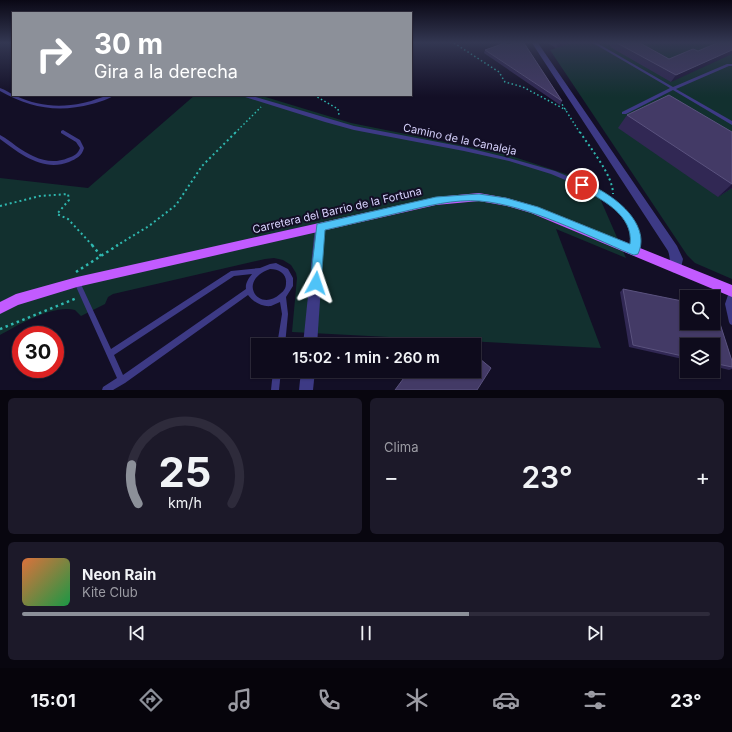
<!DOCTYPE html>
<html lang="es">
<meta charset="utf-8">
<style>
:root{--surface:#0e0b1c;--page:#1c1929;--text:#f1f3f6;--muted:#9b9ba3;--line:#2e2b3b;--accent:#8c9099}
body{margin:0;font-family:Inter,sans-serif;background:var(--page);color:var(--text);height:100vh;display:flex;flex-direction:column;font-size:15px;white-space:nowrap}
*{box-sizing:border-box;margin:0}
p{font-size:13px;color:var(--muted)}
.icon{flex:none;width:22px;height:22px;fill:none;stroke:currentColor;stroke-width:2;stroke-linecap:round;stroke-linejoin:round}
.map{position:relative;height:390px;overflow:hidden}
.sheet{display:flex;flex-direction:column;gap:8px;padding:8px;background:#08060f;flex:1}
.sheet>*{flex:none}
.guide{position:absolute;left:12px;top:12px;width:400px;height:84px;border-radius:0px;box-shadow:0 1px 3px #0004,0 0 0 1px var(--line);background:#8c9099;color:#fff;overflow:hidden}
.buttons{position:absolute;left:680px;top:290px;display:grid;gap:8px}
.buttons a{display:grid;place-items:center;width:40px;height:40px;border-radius:0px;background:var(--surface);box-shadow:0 1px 3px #0004,0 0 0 1px var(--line);font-size:20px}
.speed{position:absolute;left:12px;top:326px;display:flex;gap:8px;font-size:20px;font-weight:700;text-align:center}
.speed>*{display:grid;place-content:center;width:52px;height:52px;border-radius:50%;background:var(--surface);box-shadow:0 1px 3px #0004,0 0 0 1px var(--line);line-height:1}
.speed .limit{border:6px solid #d22;background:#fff;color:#111}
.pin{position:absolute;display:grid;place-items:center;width:34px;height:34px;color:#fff;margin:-17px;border:2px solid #fff;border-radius:50%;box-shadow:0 1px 4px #0007}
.me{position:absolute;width:44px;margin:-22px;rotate:5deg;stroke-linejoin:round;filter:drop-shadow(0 0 3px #0008)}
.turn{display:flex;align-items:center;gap:14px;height:84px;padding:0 16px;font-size:18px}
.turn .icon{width:52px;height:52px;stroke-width:2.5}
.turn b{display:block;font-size:28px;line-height:34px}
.big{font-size:30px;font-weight:600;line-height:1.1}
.sheet .tile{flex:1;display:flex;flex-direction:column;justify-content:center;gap:6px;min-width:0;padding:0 14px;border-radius:6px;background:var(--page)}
.sheet .dial{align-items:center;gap:0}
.dial svg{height:104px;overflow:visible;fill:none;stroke:var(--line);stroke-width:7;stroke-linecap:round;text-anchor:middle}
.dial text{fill:var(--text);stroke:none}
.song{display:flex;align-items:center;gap:12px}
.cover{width:48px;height:48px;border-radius:6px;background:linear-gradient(135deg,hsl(20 70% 55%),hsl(140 70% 35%))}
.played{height:4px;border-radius:2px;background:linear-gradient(90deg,var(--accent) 65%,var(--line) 65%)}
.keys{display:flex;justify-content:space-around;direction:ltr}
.heat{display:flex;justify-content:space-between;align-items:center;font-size:22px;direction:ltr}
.sheet .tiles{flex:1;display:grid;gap:8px;grid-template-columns:1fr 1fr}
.tile:last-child{grid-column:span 2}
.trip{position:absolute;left:251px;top:338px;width:230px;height:40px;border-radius:0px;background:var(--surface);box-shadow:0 1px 3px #0004,0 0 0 1px var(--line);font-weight:600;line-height:40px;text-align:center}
.tab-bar{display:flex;height:64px;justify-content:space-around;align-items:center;background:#06040b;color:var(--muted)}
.tab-bar .icon{width:28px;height:28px}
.tab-bar .on{color:var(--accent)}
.tab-bar b{font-size:18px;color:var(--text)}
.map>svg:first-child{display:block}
</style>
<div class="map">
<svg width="732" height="390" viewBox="0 0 732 390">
<rect width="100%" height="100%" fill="#130f26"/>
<g fill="#12302f">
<path d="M571,43H732V279L695,263L687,255L550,50Z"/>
<path d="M195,95H259L351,123L505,154L566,174L595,187L626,258L556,229L601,348L292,332L297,278L296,273L291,265L283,260L274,258L265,259L113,294L108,297L105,304L81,316L75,310C54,304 18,325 0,335V178L88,188Z"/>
</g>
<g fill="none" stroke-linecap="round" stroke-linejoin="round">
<g stroke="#2fb8b0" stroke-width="1.5" stroke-dasharray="1.5 2.5" stroke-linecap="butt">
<path d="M454,43L499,72L505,82L523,87L566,110"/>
<path d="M314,95L338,109L339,115"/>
<path d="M560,101L580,133"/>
<path d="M235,133L261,107"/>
</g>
<g stroke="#2fb8b0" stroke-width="2" stroke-dasharray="2 3" stroke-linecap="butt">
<path d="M580,132C590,148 613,175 613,194"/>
<path d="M0,206L40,196L68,194L69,200L57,214L68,219L93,246"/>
<path d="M116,246L149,226L176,205L202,166L236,132"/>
</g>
<g stroke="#2fb8b0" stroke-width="2.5" stroke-dasharray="2.5 3.5" stroke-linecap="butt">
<path d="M92,245L101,256"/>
<path d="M76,272L118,245"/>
<path d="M0,329L77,298"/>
</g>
<g fill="#3d3a85" fill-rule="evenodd">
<path d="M593,43H597L673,87L727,64H732V66H729L676,89L732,121V125L673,90L626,114H622V112L670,88Z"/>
<path d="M0,88C6,90 11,94 16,96C38,106 59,108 83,103C94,101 104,95 115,95C109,99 100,102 92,104C58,113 30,108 0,91Z"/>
<path d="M242,95H249L354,126L464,147L509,158L555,171L593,187L621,206L638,230L639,238L637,251L636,253L634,254L632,253L631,251L633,238L632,231L617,209L589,190L551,174L509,161L464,151L354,130L325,122L242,96Z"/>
<path d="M63,130L80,140L84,148C82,156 76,159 69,162C43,172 20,154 0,139V135C6,138 11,142 16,146C32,157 49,166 68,158C74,156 78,154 80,148L76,142L61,133V131Z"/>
<path d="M276,263L288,269L293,278V286L286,297L288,314L285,345H277L282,314L280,302C277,303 274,305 271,306C262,307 253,302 248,295L125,383L113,390H102L103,387L117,378L74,282L75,280L77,279L79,280L111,349L231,271L260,268L270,264ZM270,269C279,269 287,274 286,283C286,288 284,291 280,294C259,313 236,281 270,269ZM252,274C249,278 245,283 246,289L123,375L114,355L234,276Z"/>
<path d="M732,288V325L730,324L729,322L725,304L730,289Z"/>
<path d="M273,371H281L279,390H271Z"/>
</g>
<g fill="#3d3a85" fill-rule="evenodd">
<path d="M532,43H538L677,246L683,259L680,272L676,273L672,272C669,266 671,259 668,251Z"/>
<path d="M320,223L324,224L325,227L317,345H303L315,227L316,224Z"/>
<path d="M301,371H315L313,390H299Z"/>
</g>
<path fill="#c25bff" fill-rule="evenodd" d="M479,193L507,198L538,207L732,285V297L531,213L507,206L479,201L436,205L77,287L18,305L0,314V302L16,294L77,277L436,197Z"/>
</g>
<g fill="#312854">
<path d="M548,43H571L556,48Z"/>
<path d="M605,43H640L669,59L698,51L671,82L610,47L611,46Z"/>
<path d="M485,50L562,101L560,105L484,53Z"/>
<path d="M627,115L732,132V188L718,197L618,128Z"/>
<path d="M623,289L687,302V323H713V307L715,308L732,361V369L729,370L713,366V345H687V360L629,347L620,292Z"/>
</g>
<g fill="#1d163a">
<path d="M558,43H571L556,48Z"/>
<path d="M732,50V54L671,82L676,75Z"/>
<path d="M732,184V188L718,197Z"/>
</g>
<g fill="#433a66" stroke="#5a527e">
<path d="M505,43L508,45L516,43H524L562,101L485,50Z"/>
<path d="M617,43H640L669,59L693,49L698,51L717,43H732V50L676,75Z"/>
<path d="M669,95L732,132V184L627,115Z"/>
<path d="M623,289L687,302V323H713V307L715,308L732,361V367L713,363V345H687V357L633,345Z"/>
<path d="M474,354L491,368L477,390H395L409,371H474Z"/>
</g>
<linearGradient id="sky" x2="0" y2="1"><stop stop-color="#0a0815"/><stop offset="0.44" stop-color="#333752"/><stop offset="1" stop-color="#333752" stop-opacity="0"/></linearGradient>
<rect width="732" height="97" fill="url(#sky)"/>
<path fill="#4fc3f7" stroke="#337fa1" d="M582,182C608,190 653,222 638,254L634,255L631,254C586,235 528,205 480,201C454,199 427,206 402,212C376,218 351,224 325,230L321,283L319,287L316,288L312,287L310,283L317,224L436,197L479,194L506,198L538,207L630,244C634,215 601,199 579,187L578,185L579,183Z"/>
<g text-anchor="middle" stroke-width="4" stroke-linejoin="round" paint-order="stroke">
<g font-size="11" fill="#d9d4ff" stroke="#130f26">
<text transform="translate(460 139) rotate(12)" y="4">Camino de la Canaleja</text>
<text transform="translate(337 210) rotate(-13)" y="4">Carretera del Barrio de la Fortuna</text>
</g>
</g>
</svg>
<div class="buttons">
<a><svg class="icon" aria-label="search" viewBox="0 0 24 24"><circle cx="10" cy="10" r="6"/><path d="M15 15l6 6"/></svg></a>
<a><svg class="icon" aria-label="layers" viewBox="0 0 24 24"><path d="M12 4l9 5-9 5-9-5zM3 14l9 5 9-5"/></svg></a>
</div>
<div class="speed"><div class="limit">30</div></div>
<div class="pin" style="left:582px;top:185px;background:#d93025"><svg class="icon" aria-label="arrive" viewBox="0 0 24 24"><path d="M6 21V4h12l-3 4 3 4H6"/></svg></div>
<svg class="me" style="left:316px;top:283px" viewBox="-20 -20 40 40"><path d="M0-17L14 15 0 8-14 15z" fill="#4fc3f7" stroke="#fff" stroke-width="4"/></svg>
<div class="trip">15:02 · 1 min · 260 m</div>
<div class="guide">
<div class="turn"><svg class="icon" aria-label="right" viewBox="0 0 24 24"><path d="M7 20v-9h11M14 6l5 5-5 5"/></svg><div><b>30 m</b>Gira a la derecha</div></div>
</div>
</div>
<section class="sheet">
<div class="tiles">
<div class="tile dial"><svg viewBox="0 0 100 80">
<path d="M14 69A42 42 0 1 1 86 69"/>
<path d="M14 69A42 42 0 0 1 9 39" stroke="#8c9099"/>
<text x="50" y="56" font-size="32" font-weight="700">25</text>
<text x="50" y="72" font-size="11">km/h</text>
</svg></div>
<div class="tile"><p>Clima</p>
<div class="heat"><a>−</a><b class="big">23°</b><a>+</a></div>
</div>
<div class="tile">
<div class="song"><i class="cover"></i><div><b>Neon Rain</b><p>Kite Club</p></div></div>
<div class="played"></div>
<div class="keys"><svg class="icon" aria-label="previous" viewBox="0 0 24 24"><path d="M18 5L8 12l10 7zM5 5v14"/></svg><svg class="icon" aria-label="pause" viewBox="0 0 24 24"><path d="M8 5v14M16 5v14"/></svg><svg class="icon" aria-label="next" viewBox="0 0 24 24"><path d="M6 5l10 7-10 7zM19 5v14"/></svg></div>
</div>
</div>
</section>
<nav class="tab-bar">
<b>15:01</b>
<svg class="icon on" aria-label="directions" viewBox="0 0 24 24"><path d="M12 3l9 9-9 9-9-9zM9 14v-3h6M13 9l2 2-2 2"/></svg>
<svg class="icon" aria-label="music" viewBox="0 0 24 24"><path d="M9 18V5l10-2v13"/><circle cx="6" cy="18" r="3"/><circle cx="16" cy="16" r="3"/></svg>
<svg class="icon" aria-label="phone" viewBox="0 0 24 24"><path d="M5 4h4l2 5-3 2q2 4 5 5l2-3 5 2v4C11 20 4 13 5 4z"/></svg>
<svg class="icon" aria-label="climate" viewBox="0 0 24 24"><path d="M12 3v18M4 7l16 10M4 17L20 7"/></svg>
<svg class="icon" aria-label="car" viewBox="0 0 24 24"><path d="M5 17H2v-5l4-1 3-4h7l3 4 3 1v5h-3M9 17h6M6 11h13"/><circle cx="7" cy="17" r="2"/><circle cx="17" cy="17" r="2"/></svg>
<svg class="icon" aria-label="filters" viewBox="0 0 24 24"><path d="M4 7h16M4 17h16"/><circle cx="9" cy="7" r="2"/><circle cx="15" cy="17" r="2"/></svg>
<b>23°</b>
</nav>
